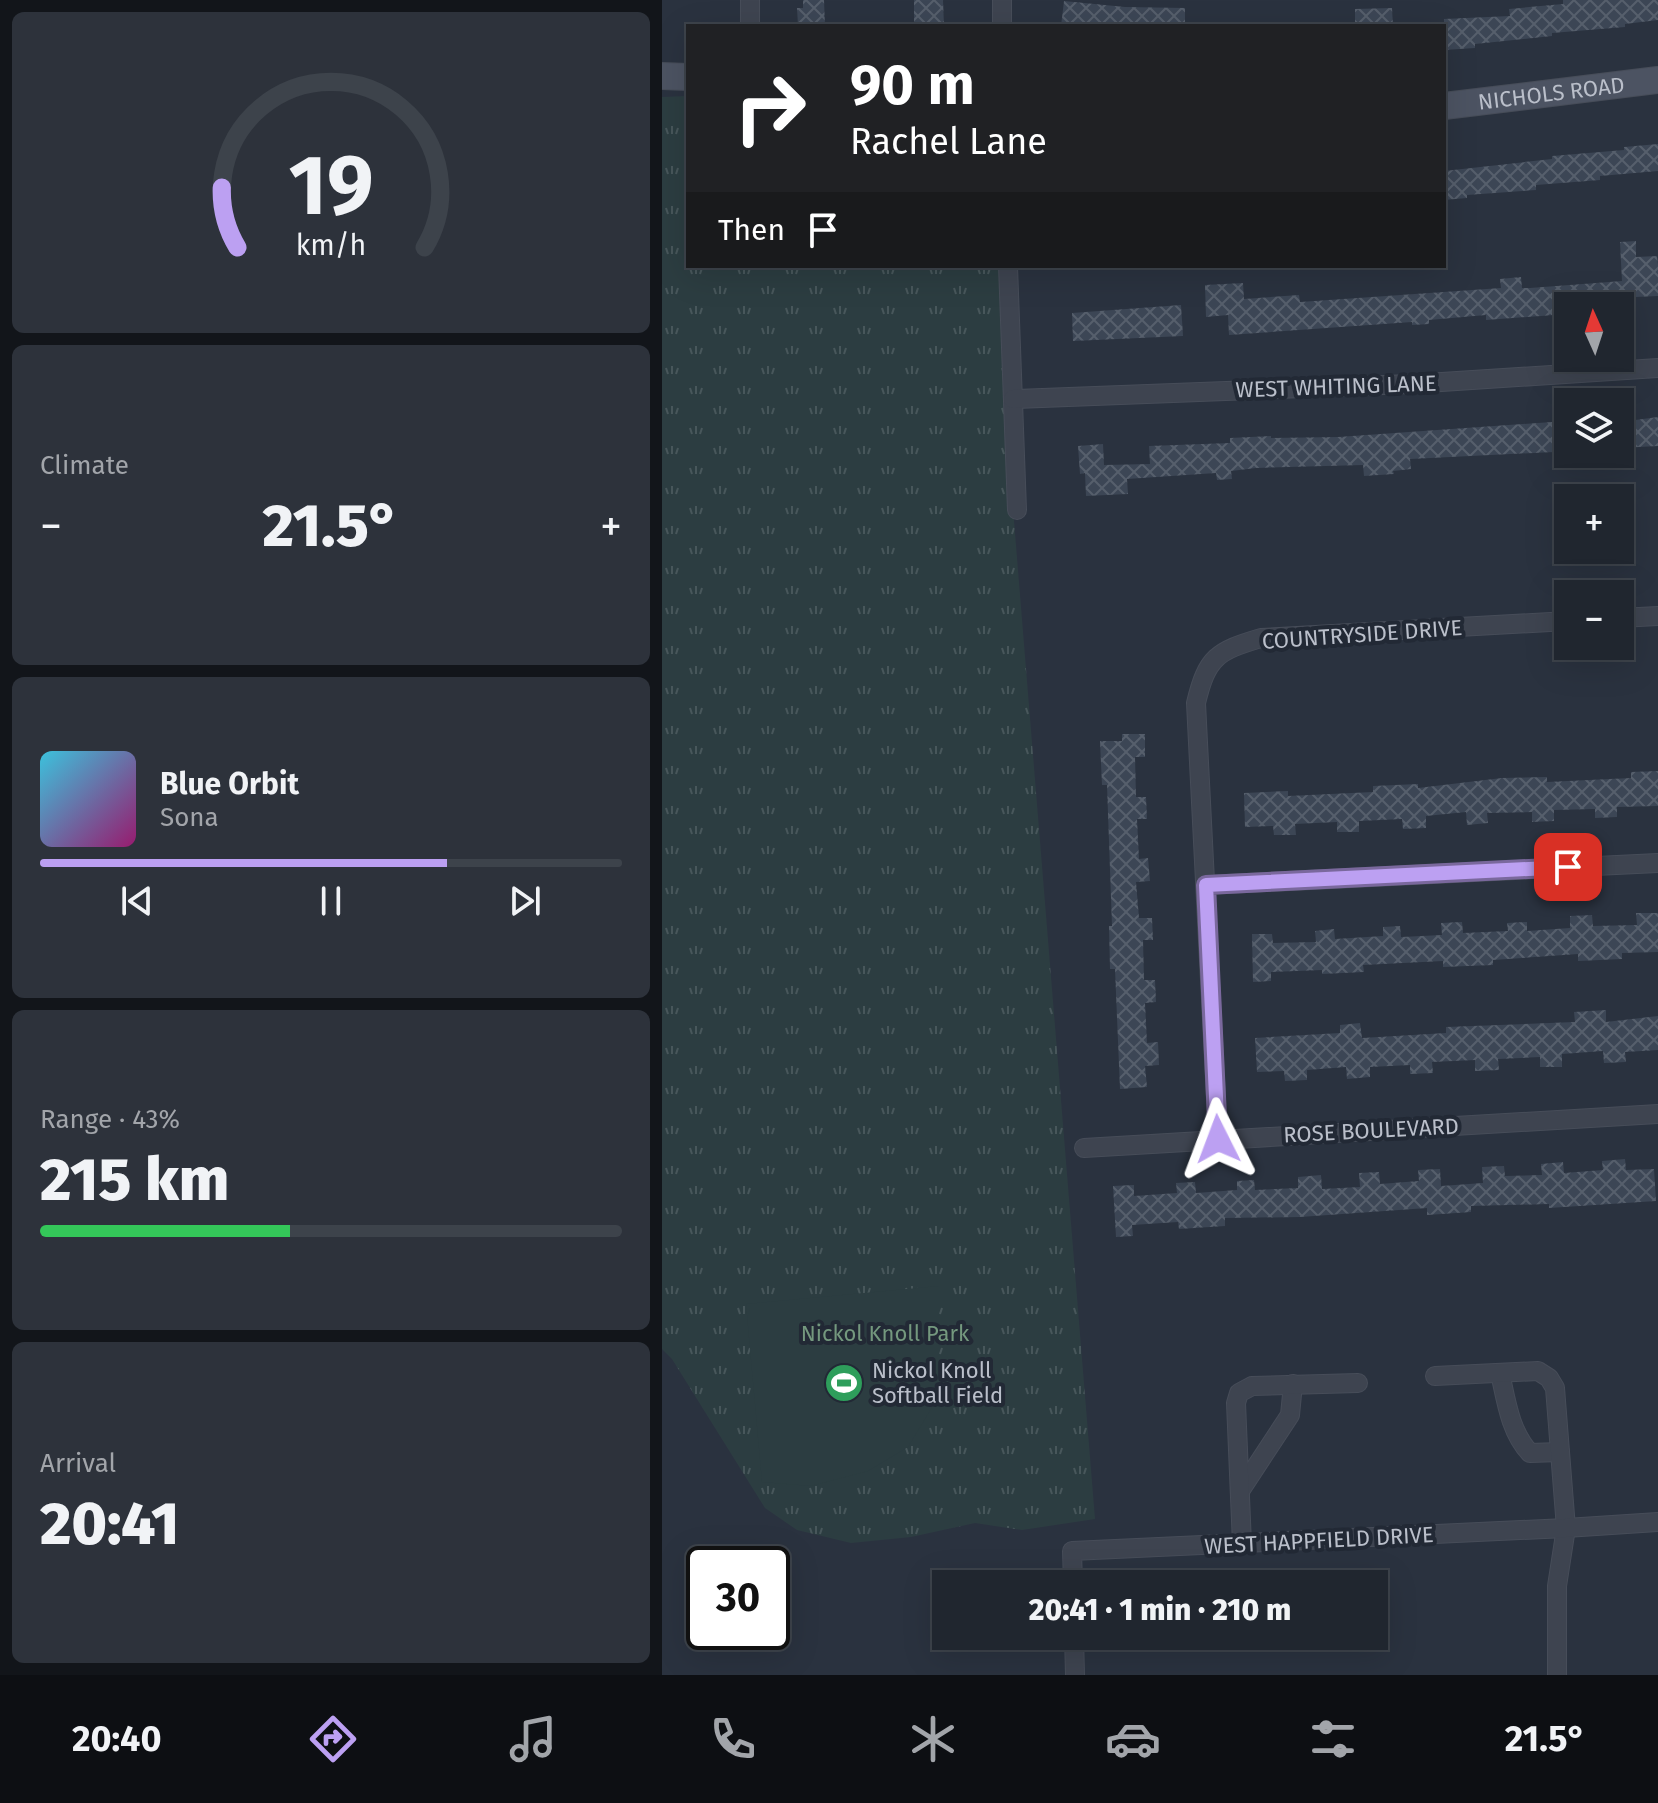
<!DOCTYPE html>
<meta charset="utf-8">
<style>
:root{--surface:#20262f;--page:#2d323b;--text:#f1f3f6;--muted:#a2a5aa;--line:#3d434b;--accent:#bca0f2}
body{margin:0;font-family:"Fira Sans",sans-serif;background:var(--page);color:var(--text);height:100vh;display:flex;flex-direction:column;font-size:30px;white-space:nowrap}
*{box-sizing:border-box;margin:0}
p{font-size:26px;color:var(--muted)}
.icon{flex:none;width:44px;height:44px;fill:none;stroke:currentColor;stroke-width:2;stroke-linecap:round;stroke-linejoin:round}
.map{position:relative;flex:1;overflow:hidden}
.panel{display:flex;flex-direction:column;gap:12px;padding:12px;background:#12151a;width:662px}
.panel>*{flex:none}
.banner{position:absolute;left:24px;top:24px;width:760px;height:244px;border-radius:0px;box-shadow:0 8px 32px #0002,0 0 0 2px var(--line);background:#202124;color:#fff;overflow:hidden}
.needle{width:52px;rotate:357deg}
.tools{position:absolute;left:892px;top:292px;display:grid;gap:16px}
.tools a{display:grid;place-items:center;width:80px;height:80px;border-radius:0px;background:var(--surface);box-shadow:0 8px 32px #0002,0 0 0 2px var(--line);font-size:40px}
.speed{position:absolute;left:24px;top:1546px;display:flex;gap:16px;font-size:40px;font-weight:700;text-align:center}
.speed>*{display:grid;place-content:center;width:104px;height:104px;border-radius:50%;background:var(--surface);box-shadow:0 8px 32px #0002,0 0 0 2px var(--line);line-height:1}
.speed .limit{border:4px solid #111;border-radius:12px;background:#fff;color:#111}
.pin{position:absolute;display:grid;place-items:center;width:68px;height:68px;color:#fff;margin:-34px;border-radius:16px;box-shadow:0 4px 12px #0006}
.me{position:absolute;width:88px;margin:-44px;rotate:357deg;stroke-linejoin:round;filter:drop-shadow(0 0 6px #0008)}
.turn{display:flex;align-items:center;gap:28px;height:168px;padding:0 32px;font-size:36px}
.turn .icon{width:104px;height:104px;stroke-width:2.5}
.turn b{display:block;font-size:56px;line-height:68px}
.then{display:flex;align-items:center;height:76px;padding:0 32px;background:#0003;gap:16px;font-size:30px}
.big{font-size:60px;font-weight:800;line-height:1.1}
.panel .card{flex:1;display:flex;flex-direction:column;justify-content:center;gap:12px;min-width:0;padding:0 28px;border-radius:12px;background:var(--page)}
.panel .dial{align-items:center;gap:0}
.dial svg{height:208px;overflow:visible;fill:none;stroke:var(--line);stroke-width:7;stroke-linecap:round;text-anchor:middle}
.dial text{fill:var(--text);stroke:none}
.song{display:flex;align-items:center;gap:24px}
.cover{width:96px;height:96px;border-radius:12px;background:linear-gradient(135deg,hsl(190 70% 55%),hsl(320 70% 35%))}
.played{height:8px;border-radius:4px;background:linear-gradient(90deg,var(--accent) 70%,var(--line) 70%)}
.keys{display:flex;justify-content:space-around;direction:ltr}
.heat{display:flex;justify-content:space-between;align-items:center;font-size:44px;direction:ltr}
.charge{height:12px;border-radius:6px;background:linear-gradient(90deg,#34c759 43%,var(--line) 0)}
.trip{position:absolute;left:270px;top:1570px;width:456px;height:80px;border-radius:0px;background:var(--surface);box-shadow:0 8px 32px #0002,0 0 0 2px var(--line);font-weight:800;line-height:80px;text-align:center}
.tab-bar{display:flex;height:128px;justify-content:space-around;align-items:center;background:#0d0f13;color:var(--muted)}
.tab-bar .icon{width:56px;height:56px}
.tab-bar .active{color:var(--accent)}
.tab-bar b{font-size:36px;color:var(--text)}
main{display:flex;flex:1;min-height:0}
.map>svg:first-child{display:block}
</style>
<main>
<section class="panel">
<div class="card dial"><svg viewBox="0 0 100 80">
<path d="M14 69A42 42 0 1 1 86 69"/>
<path d="M14 69A42 42 0 0 1 8 46" stroke="#bca0f2"/>
<text x="50" y="56" font-size="32" font-weight="700">19</text>
<text x="50" y="72" font-size="11">km/h</text>
</svg></div>
<div class="card"><p>Climate</p>
<div class="heat"><a>−</a><b class="big">21.5°</b><a>+</a></div>
</div>
<div class="card">
<div class="song"><i class="cover"></i><div><b>Blue Orbit</b><p>Sona</p></div></div>
<div class="played"></div>
<div class="keys"><svg class="icon" aria-label="previous" viewBox="0 0 24 24"><path d="M18 5L8 12l10 7zM5 5v14"/></svg><svg class="icon" aria-label="pause" viewBox="0 0 24 24"><path d="M8 5v14M16 5v14"/></svg><svg class="icon" aria-label="next" viewBox="0 0 24 24"><path d="M6 5l10 7-10 7zM19 5v14"/></svg></div>
</div>
<div class="card"><p>Range · 43%</p><b class="big">215 km</b><div class="charge"></div></div>
<div class="card"><p>Arrival</p><b class="big">20:41</b></div>
</section>
<div class="map">
<svg width="996" height="1675" viewBox="0 0 996 1675">
<defs>
<pattern id="grass-tufts" width="24" height="20" patternUnits="userSpaceOnUse" patternTransform="scale(2)"><rect width="24" height="20" fill="#2c3d41"/><path d="M3 7l-1-3M5 7V3M7 7l1-3M15 17l-1-3M17 17v-4M19 17l1-3" fill="none" stroke="#48575b"/></pattern>
<pattern id="building-cross-hatch" width="8" height="8" patternUnits="userSpaceOnUse" patternTransform="scale(2)"><rect width="8" height="8" fill="#3c4655"/><path d="M0 0l8 8M0 8l8-8" fill="none" stroke="#565f6c"/></pattern>
</defs>
<rect width="100%" height="100%" fill="#2a323f"/>
<path fill="url(#grass-tufts)" d="M26,96V266H337L352,521L433,1519L360,1530L313,1523L249,1537L189,1543L135,1530L103,1508L10,1359L0,1349V97Z"/>
<path fill="#2c3d41" d="M277,1286V1358L269,1409L246,1447L206,1471L149,1486L100,1482L84,1304Z"/>
<g fill="url(#building-cross-hatch)">
<path d="M141,0H162L163,26H136L135,8H141Z"/>
<path d="M252,0H281L282,26H252Z"/>
<path d="M901,0H996V20L963,24V27L890,33V36L813,44V48L782,50V19L848,16L847,9L901,4Z"/>
<path d="M402,1L463,7L523,8V26H399Z"/>
<path d="M730,8L731,26H693V9Z"/>
<path d="M996,144V171L938,176V180L874,185V190L805,195V198L782,200V171L890,159V156L962,150V147Z"/>
<path d="M974,241V257L995,256L996,265V296L973,297L974,314L958,315V306H906V314L824,320V315L767,320V324L750,325V322L567,335L566,315L544,317L543,285L581,283L582,299L637,295L638,302L839,288L838,279L859,277L860,288H868L960,281L958,242Z"/>
<path d="M519,305L521,336L411,341L410,313Z"/>
<path d="M996,417V446L958,448V422Z"/>
<path d="M890,422L892,452L748,459L749,469L731,471L732,474L702,476L701,465L594,468L569,471L570,479L555,480L554,473L465,479L466,494L424,496L423,473L418,474L416,446L441,444L442,465L488,464L487,446L568,443V438L609,436V438L676,437Z"/>
<path d="M460,734H483V757H473L474,797H484L485,819H475L477,859L486,858L488,881L474,882L477,918H490L491,940H481L482,980H493L494,1002L483,1003L485,1043L496,1042L497,1065L483,1066L485,1087L458,1089L453,969H448L447,926H450L445,785H440L438,741H460Z"/>
<path d="M996,771V806L955,807V817L933,818V809L892,810V821L870,822V812L825,813L826,823L805,825L804,812L764,816V828L741,829L740,819L697,821V832H675V822L633,824L634,835H612L611,826L583,827L582,793L626,791V796L711,792V786L756,784V788L840,778L885,777V782L969,778V772Z"/>
<path d="M974,913H996V952L960,953V959L916,961V954L831,960V965L781,967V961L701,965L702,972L660,974V970L609,972V981L591,982L590,934H610L611,943L654,942L653,931L672,929L673,939L721,936V927L738,926L739,937L780,935L779,923L800,922L801,933L846,931L845,923L865,922V931L908,928V916L930,915L931,926L975,925Z"/>
<path d="M944,1010V1022L996,1016V1050L963,1052L964,1062L942,1063L941,1051L900,1054V1067H878V1057L836,1059L837,1070L813,1071V1060L770,1062L771,1073L748,1074V1065L708,1067V1077L685,1079L684,1067L645,1070V1080L623,1081L622,1071L595,1072L593,1038L678,1033V1025L698,1023L700,1038L784,1033V1027L913,1022L912,1012Z"/>
<path d="M963,1159L964,1170L992,1169L994,1201L887,1208V1204L809,1206V1212L765,1215V1208L638,1217L563,1218V1226L517,1229L516,1222L470,1225L471,1236L454,1237L451,1186L472,1185V1196L515,1193L514,1183L533,1182L534,1193L575,1190V1181L592,1180L593,1190L636,1188V1177L659,1175L660,1189L698,1187L697,1173L717,1172L718,1184L757,1181L756,1170L778,1169L779,1186L821,1183L820,1167L842,1166L843,1176L880,1175L879,1164L901,1162L902,1173L941,1170L940,1161Z"/>
</g>
<g fill="none" stroke-linecap="round" stroke-linejoin="round">
<defs>
<g id="street">
<path d="M88,26V0"/>
<path d="M340,26V0"/>
<path d="M346,266L355,510"/>
<path d="M351,399L749,384L996,368"/>
<path d="M958,618L996,616"/>
<path d="M544,885L996,863"/>
<path d="M556,1139L534,703C545,657 555,651 599,638L906,621"/>
<path d="M422,1148L996,1114"/>
<path d="M838,1373C844,1400 848,1432 868,1453L898,1452"/>
<path d="M773,1376L876,1371L887,1378L893,1388L904,1528L895,1586V1675"/>
<path d="M578,1491L628,1415L631,1384"/>
<path d="M580,1544L574,1403L577,1393L590,1386L696,1383"/>
<path d="M411,1584L410,1551L904,1528L996,1522"/>
<path d="M412,1636L413,1675"/>
</g>
<g id="secondary">
<path d="M0,76L26,77"/>
<path id="s1" d="M782,106L996,80"/>
</g>
</defs>
<use href="#street" stroke="#474d59" stroke-width="20"/>
<use href="#secondary" stroke="#474d59" stroke-width="28"/>
<use href="#street" stroke="#3e4450" stroke-width="18"/>
<use href="#secondary" stroke="#4c5362" stroke-width="26"/>
</g>
<g fill="none" stroke-linecap="round" stroke-linejoin="round">
<defs>
<path id="route" d="M556,1139L544,885L906,867"/>
</defs>
<use href="#route" stroke="#7a689d" stroke-width="20"/>
<use href="#route" stroke="#bca0f2" stroke-width="14"/>
</g>
<defs>
<symbol id="stadium-disc" viewBox="-11 -11 22 22"><circle r="9.5" fill="#2e9e5b" stroke="#222935"/><path d="M0-5a6.5 5 0 1 0 0 10a6.5 5 0 1 0 0-10ZM-3.5-1.8h7v3.6h-7Z" fill="#fff"/></symbol>
</defs>
<g fill-rule="evenodd">
<use href="#stadium-disc" x="160" y="1361" width="44" height="44"/>
</g>
<g text-anchor="middle" stroke-width="8" stroke-linejoin="round" paint-order="stroke">
<g font-size="22" fill="#babfca" stroke="#222935">
<text dy="8" stroke="none"><textPath href="#s1" startOffset="108">NICHOLS ROAD</textPath></text>
<text transform="translate(674 386) rotate(-2)" y="8">WEST WHITING LANE</text>
<text transform="translate(700 634) rotate(-4)" y="8">COUNTRYSIDE DRIVE</text>
<text transform="translate(709 1130) rotate(-3)" y="8">ROSE BOULEVARD</text>
<text transform="translate(657 1540) rotate(-3)" y="8">WEST HAPPFIELD DRIVE</text>
</g>
<g font-size="22" fill="#74987e" stroke="#222935">
<text x="223" y="1341">Nickol Knoll Park</text>
</g>
<g font-size="22" fill="#babfca" stroke="#222935" text-anchor="start">
<text x="210" y="1378">Nickol Knoll<tspan x="210" dy="25">Softball Field</tspan></text>
</g>
</g>
</svg>
<div class="tools">
<a><svg class="needle" viewBox="-14 -14 28 28"><path d="M0-13l5 13h-10z" fill="#e53935"/><path d="M0 13l5-13h-10z" fill="#a2a5aa"/></svg></a>
<a><svg class="icon" aria-label="layers" viewBox="0 0 24 24"><path d="M12 4l9 5-9 5-9-5zM3 14l9 5 9-5"/></svg></a>
<a>+</a>
<a>−</a>
</div>
<div class="speed"><div class="limit">30</div></div>
<div class="pin" style="left:906px;top:867px;background:#d93025"><svg class="icon" aria-label="arrive" viewBox="0 0 24 24"><path d="M6 21V4h12l-3 4 3 4H6"/></svg></div>
<svg class="me" style="left:556px;top:1139px" viewBox="-20 -20 40 40"><path d="M0-17L14 15 0 8-14 15z" fill="#bca0f2" stroke="#fff" stroke-width="4"/></svg>
<div class="trip">20:41 · 1 min · 210 m</div>
<div class="banner">
<div class="turn"><svg class="icon" aria-label="right" viewBox="0 0 24 24"><path d="M7 20v-9h11M14 6l5 5-5 5"/></svg><div><b>90 m</b>Rachel Lane</div></div>
<div class="then">Then<svg class="icon" aria-label="arrive" viewBox="0 0 24 24"><path d="M6 21V4h12l-3 4 3 4H6"/></svg></div>
</div>
</div>
</main>
<nav class="tab-bar">
<b>20:40</b>
<svg class="icon active" aria-label="directions" viewBox="0 0 24 24"><path d="M12 3l9 9-9 9-9-9zM9 14v-3h6M13 9l2 2-2 2"/></svg>
<svg class="icon" aria-label="music" viewBox="0 0 24 24"><path d="M9 18V5l10-2v13"/><circle cx="6" cy="18" r="3"/><circle cx="16" cy="16" r="3"/></svg>
<svg class="icon" aria-label="phone" viewBox="0 0 24 24"><path d="M5 4h4l2 5-3 2q2 4 5 5l2-3 5 2v4C11 20 4 13 5 4z"/></svg>
<svg class="icon" aria-label="climate" viewBox="0 0 24 24"><path d="M12 3v18M4 7l16 10M4 17L20 7"/></svg>
<svg class="icon" aria-label="car" viewBox="0 0 24 24"><path d="M5 17H2v-5l4-1 3-4h7l3 4 3 1v5h-3M9 17h6M6 11h13"/><circle cx="7" cy="17" r="2"/><circle cx="17" cy="17" r="2"/></svg>
<svg class="icon" aria-label="filters" viewBox="0 0 24 24"><path d="M4 7h16M4 17h16"/><circle cx="9" cy="7" r="2"/><circle cx="15" cy="17" r="2"/></svg>
<b>21.5°</b>
</nav>
